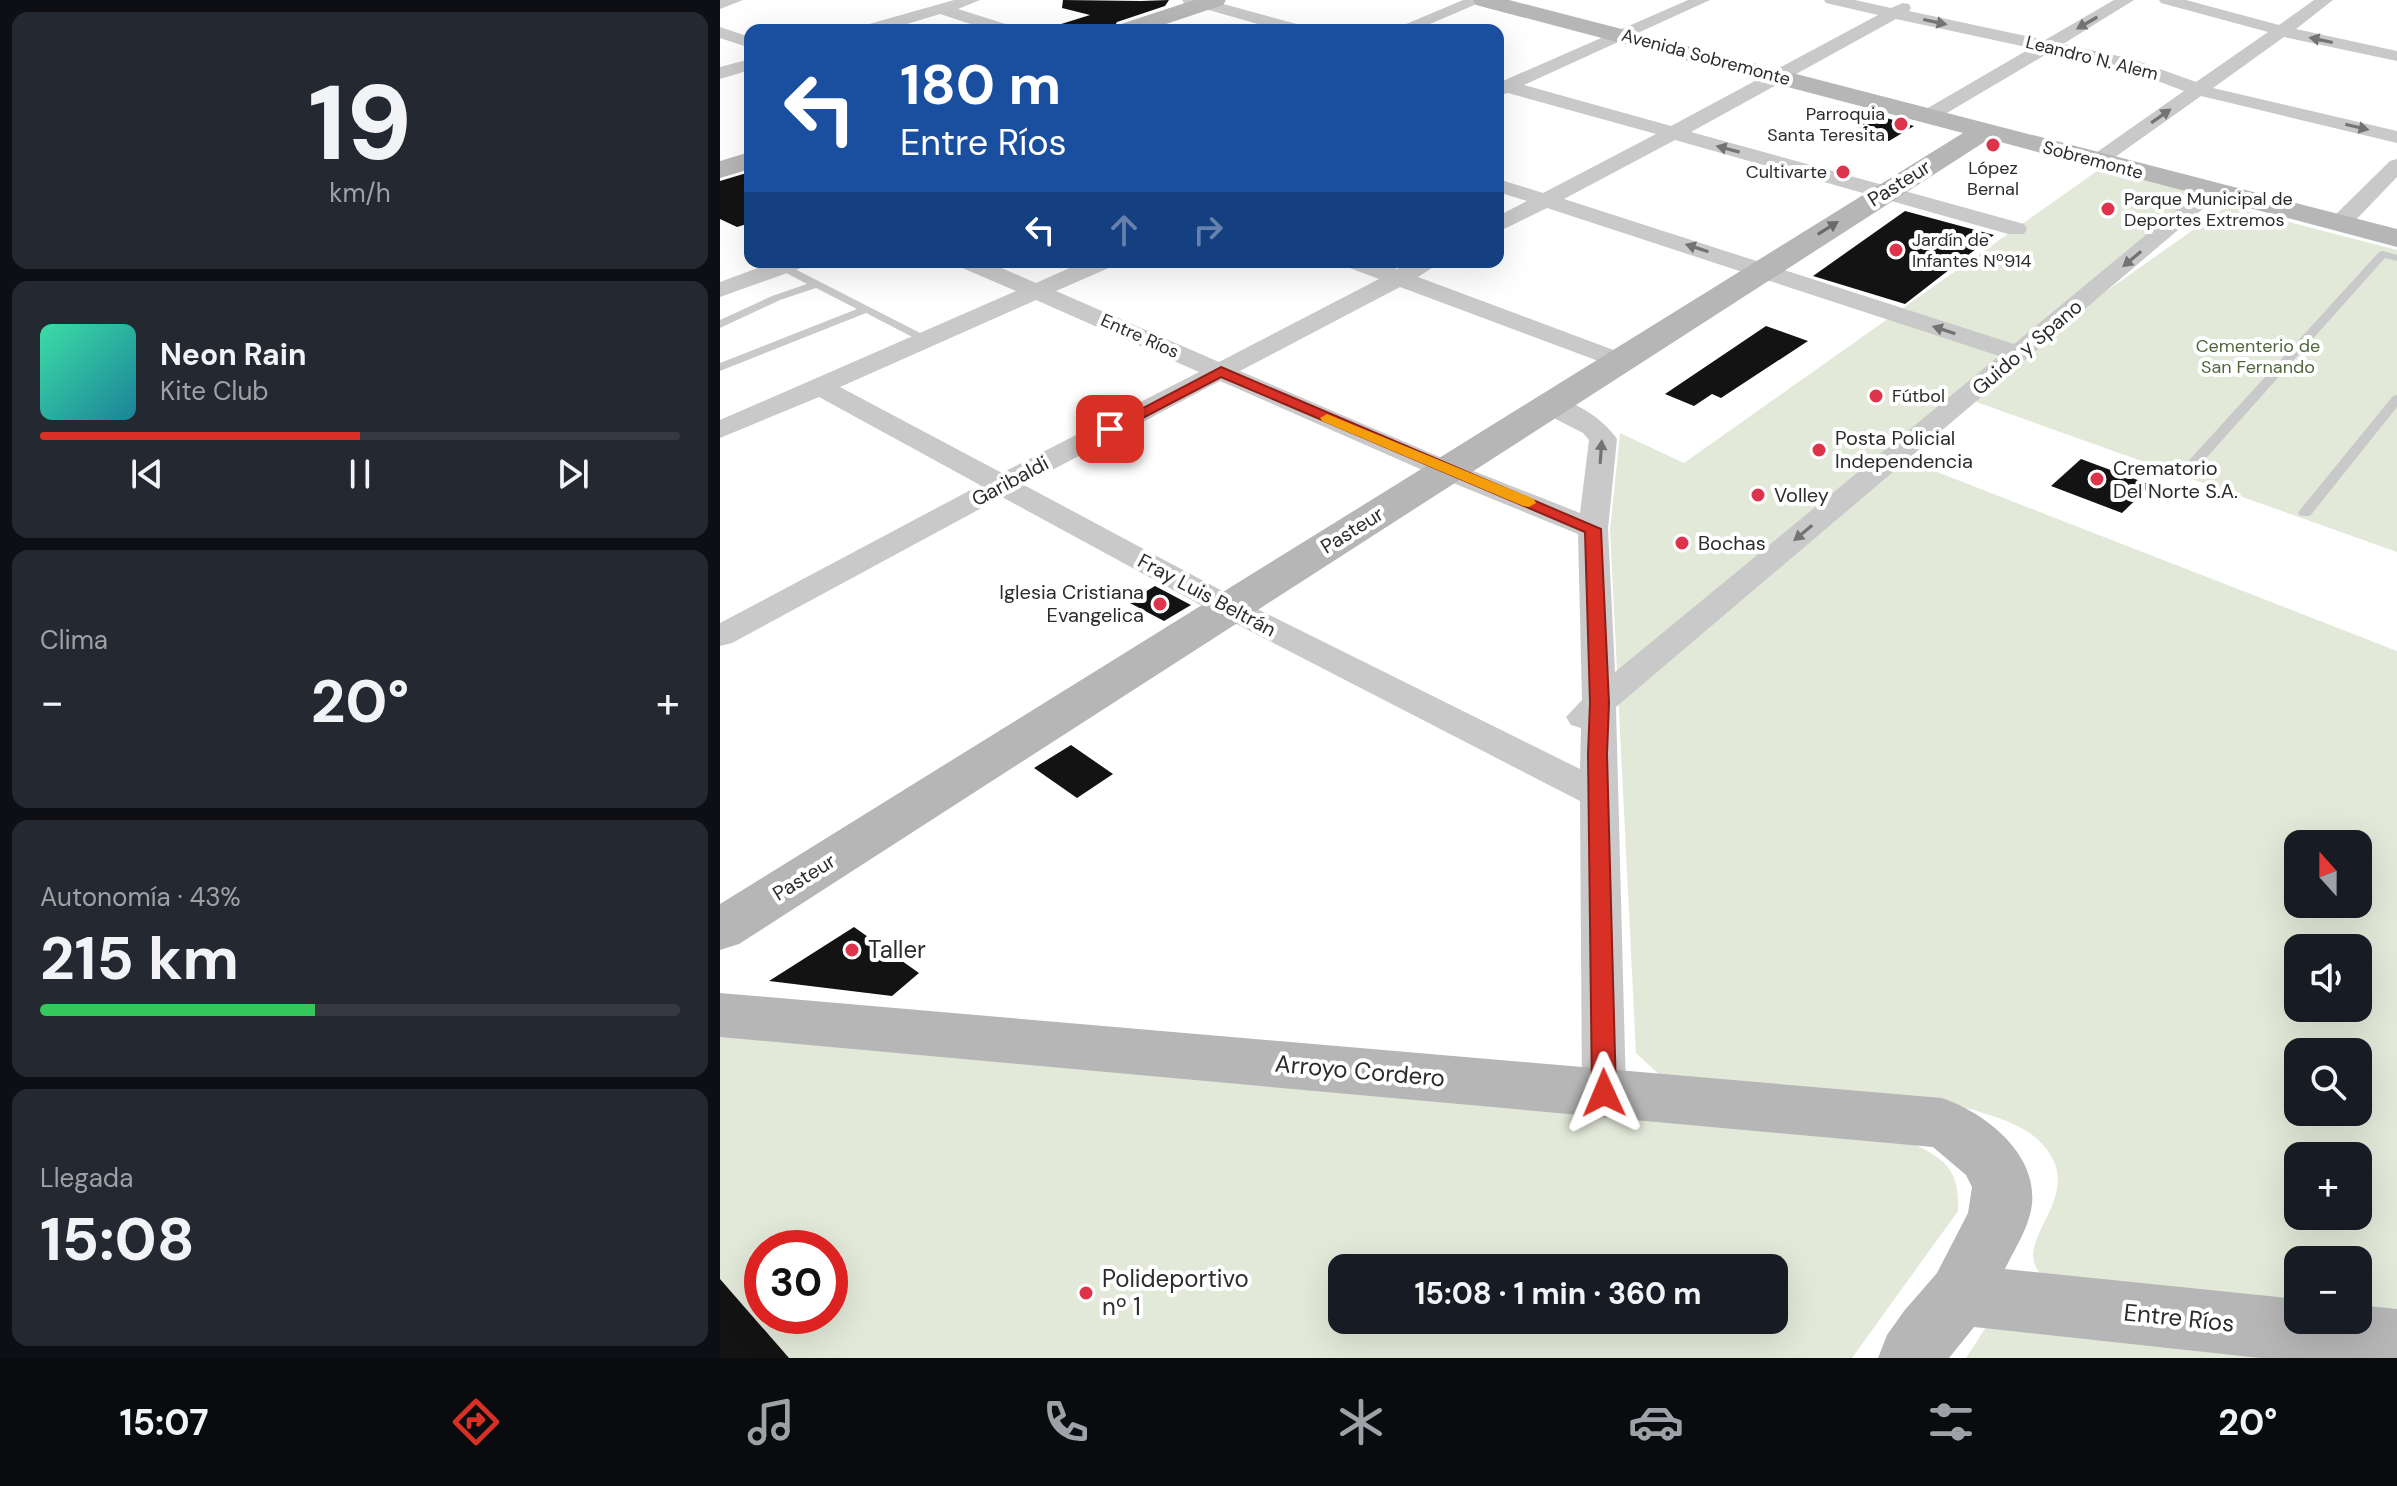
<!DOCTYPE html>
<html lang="es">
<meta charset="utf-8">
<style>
:root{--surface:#171b24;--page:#242831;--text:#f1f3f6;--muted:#9ea1a6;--line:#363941;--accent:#d93025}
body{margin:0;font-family:"DM Sans",sans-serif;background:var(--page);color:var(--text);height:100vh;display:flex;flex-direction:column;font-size:30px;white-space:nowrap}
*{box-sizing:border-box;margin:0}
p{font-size:26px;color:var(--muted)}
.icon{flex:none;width:44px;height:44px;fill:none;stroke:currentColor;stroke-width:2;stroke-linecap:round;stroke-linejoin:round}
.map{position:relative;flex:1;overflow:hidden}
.details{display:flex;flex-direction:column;gap:12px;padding:12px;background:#0d0f14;width:720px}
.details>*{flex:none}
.banner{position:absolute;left:24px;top:24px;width:760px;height:244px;border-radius:16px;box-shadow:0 8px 32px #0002;background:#1a4fa0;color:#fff;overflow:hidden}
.needle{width:52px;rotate:339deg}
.fabs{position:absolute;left:1564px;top:830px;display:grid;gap:16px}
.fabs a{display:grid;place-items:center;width:88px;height:88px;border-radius:16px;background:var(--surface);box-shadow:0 8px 32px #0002;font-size:40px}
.speed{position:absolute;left:24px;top:1230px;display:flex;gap:16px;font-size:40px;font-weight:700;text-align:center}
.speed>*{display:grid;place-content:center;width:104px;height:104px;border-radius:50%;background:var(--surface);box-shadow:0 8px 32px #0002;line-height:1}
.speed .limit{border:12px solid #d22;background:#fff;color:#111}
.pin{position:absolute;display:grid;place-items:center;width:68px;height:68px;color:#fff;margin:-34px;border-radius:16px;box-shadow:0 4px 12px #0006}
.me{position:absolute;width:88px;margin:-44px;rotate:359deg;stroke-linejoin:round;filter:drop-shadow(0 0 6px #0008)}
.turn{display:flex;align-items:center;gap:28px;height:168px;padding:0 24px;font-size:36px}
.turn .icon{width:104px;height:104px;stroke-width:2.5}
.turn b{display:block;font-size:56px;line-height:68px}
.lanes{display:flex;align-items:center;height:76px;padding:0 24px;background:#0003;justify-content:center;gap:40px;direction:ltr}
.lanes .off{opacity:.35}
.big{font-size:60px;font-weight:700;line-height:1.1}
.details .card{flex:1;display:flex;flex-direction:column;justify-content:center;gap:12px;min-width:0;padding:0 28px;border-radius:16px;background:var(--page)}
.details .dial{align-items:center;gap:0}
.dial b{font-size:104px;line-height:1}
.song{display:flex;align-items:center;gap:24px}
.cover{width:96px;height:96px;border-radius:12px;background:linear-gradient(135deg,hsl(160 70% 55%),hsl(190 70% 35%))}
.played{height:8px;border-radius:4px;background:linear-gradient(90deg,var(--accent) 50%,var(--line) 50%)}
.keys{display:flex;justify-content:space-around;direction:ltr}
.heat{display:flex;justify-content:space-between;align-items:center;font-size:44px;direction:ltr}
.charge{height:12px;border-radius:6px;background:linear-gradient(90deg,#34c759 43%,var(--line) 0)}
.trip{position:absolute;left:608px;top:1254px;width:460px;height:80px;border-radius:16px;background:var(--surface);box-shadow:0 8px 32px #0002;font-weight:700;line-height:80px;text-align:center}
.tabs{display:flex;height:128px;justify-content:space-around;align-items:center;background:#090b0e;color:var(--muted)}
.tabs .icon{width:56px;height:56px}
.tabs .active{color:var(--accent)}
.tabs b{font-size:36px;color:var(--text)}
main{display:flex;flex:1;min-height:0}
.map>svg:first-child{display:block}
</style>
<main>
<section class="details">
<div class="card dial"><b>19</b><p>km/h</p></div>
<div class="card">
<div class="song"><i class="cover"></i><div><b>Neon Rain</b><p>Kite Club</p></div></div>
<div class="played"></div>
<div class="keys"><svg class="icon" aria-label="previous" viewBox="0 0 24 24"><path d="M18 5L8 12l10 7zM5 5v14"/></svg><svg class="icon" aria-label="pause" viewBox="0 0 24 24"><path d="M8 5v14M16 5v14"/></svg><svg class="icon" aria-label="next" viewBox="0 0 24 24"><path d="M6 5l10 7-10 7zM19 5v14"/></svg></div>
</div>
<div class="card"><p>Clima</p>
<div class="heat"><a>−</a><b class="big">20°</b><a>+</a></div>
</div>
<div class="card"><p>Autonomía · 43%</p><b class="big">215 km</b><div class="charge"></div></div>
<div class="card"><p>Llegada</p><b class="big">15:08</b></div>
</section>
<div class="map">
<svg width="1677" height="1358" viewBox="0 0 1677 1358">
<rect width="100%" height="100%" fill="#fff"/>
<g fill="#e3e9d9" fill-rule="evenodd">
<path d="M1384,166L1490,194L1310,345L1507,206L1677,250V552L1245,398L1176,456L1677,651V1317L1638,1313V1260H1578V1307L1323,1276C1284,1241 1378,1193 1316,1138C1295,1120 1262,1113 1236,1105L943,1078L916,1053L890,530L900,433L964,463ZM1578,844H1638V904H1578ZM1578,948H1638V1008H1578ZM1578,1052H1638V1112H1578ZM1578,1156H1638V1216H1578Z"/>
<path d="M0,1034L1187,1141C1224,1158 1240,1168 1238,1211L1132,1358H0ZM42,1248H110V1316H42ZM622,1268H1054V1320H622Z"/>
<path d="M1268,1324L1665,1358H1246Z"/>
</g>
<g fill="#131313">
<path d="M343,0L421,1L449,0L445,6L397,22L392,30H339L338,25L370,15L342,8Z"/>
<path d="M1156,115L1194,126L1169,141L1147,140L1136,126Z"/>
<path d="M30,172V223L17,227L0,219V181Z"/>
<path d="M1185,211L1274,235L1185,304L1093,276Z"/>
<path d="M1046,326L1088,341L1001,398L992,394L974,406L945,394Z"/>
<path d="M1361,459L1431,485L1402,513L1331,486Z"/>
<path d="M435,586L471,605L444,621L408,602Z"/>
<path d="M351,745L393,774L357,798L314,768Z"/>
<path d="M134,927L199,973L172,996L49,981Z"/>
<path d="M0,1279L69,1358H0Z"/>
</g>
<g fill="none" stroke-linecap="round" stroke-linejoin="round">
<g fill="#c9c9c9" fill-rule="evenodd">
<path d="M1663,251L1677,255V261L1665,258L1472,474H1462V468L1659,252Z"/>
<path d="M59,265H67L212,339L206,343L202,342L146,313L0,371V363L137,309L96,288L60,300L0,328V320L52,296L87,284L59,269Z"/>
<path d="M1677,395V407L1590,516H1580L1578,513L1580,510L1673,396Z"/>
</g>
<g fill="#c9c9c9" fill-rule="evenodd">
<path d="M0,0H23L0,9Z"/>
<path d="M234,0H260L238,9L292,26L295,30H269L220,14L167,30H139L142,26Z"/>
<path d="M462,0H489L584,26L587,30H559L464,3Z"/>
<path d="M743,0H766L696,30H672Z"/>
<path d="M968,0H990L804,85L951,126L1158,15L1106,3L1104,0H1135L1171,8L1183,3L1189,4L1191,8L1189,11L1325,40L1394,0H1414L1343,44L1412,59L1476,82L1548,32L1441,3L1439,0H1466L1559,25L1594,0H1613L1576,29L1677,51V61L1564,37L1493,88L1677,131V143L1481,96L1384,165L1377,167L1367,161L1370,157L1464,91L1401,67L1330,52L1215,120H1201L1198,116L1201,112L1311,48L1176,19L971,132L1304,224L1307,229L1304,234H1288L955,140L844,199L1294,344L1485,186L1493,185L1504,191L896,707L906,1093L900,1106L884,1112L868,1106L862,1093L860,801L499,615L282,497L12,643L0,646V623L260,485L99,397L0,438V420L296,291L240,267L236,262H268L316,283L363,262H395L391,267L336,291L499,362L659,279L627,267L623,262H657L677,269L691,262H721L698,277L907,355L911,360L907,365H889L680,287L520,371L736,464L860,513L869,440L863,433L818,410L815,404L818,398C844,392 883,418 897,439L888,529L895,672L1279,356L827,208L778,232V216L807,201L778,192V179L823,193L936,134L788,93L778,96V78L785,80ZM316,300L479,372L282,473L120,387ZM500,381L716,476L858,534L862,700L846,717L851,725L861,728L860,769L521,601L304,485Z"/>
<path d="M0,27L30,37V48L0,38Z"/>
<path d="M30,59V70L0,79V67Z"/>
<path d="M1677,159V177L1628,228H1612L1609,223L1612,218L1670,161Z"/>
<path d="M54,262H88L84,267L0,297V282Z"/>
</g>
<g fill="#b6b6b6" fill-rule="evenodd">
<path d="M474,0H506L503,5L428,30H395L398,25Z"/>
<path d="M753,0H789L1677,229V247L1269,139L19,944L0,950V904L1243,133L756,5Z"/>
<path d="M30,152V169L0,178V161Z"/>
<path d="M0,993L1222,1098C1269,1114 1327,1161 1309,1218C1304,1235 1293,1252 1285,1269L1578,1299V1320H1638V1305L1677,1309V1358H1540L1254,1327L1229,1358H1158L1167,1335L1184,1311L1217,1273L1248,1213L1252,1187L1246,1175L1213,1147L0,1037Z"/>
</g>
</g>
<defs><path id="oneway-solid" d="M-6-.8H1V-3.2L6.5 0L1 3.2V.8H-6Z" transform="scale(2)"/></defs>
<g fill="#737373">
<use href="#oneway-solid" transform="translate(1215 22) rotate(12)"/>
<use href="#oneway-solid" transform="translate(1367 23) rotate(150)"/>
<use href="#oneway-solid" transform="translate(1601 40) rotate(-168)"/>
<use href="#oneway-solid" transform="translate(1441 116) rotate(-35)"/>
<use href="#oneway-solid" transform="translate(1637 127) rotate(13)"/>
<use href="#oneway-solid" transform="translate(1008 149) rotate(-165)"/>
<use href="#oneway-solid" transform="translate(977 248) rotate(-162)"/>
<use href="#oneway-solid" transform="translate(1412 259) rotate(140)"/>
<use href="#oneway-solid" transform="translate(1224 330) rotate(-162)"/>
<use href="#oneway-solid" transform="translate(881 452) rotate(-86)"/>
<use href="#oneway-solid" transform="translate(1083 533) rotate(140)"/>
</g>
<use fill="#6a6a6a" href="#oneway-solid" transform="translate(1108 228) rotate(-32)"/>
<path fill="#d93025" stroke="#8d1f18" stroke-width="2" d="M501,367L881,529L889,703L887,754L896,1093L893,1100L884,1103L876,1100L872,1093L868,754L870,703L865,532L501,377L396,432H385L383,429Z"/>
<path fill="#f59e0b" d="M607,414L814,499L816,503L809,507L803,506L602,421L600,418Z"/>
<g fill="#dd344c" stroke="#fff" stroke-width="3">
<circle cx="1181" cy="124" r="8"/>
<circle cx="1273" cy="145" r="8"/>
<circle cx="1123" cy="172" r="8"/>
<circle cx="1388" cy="209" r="8"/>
<circle cx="1176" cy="250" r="8"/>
<circle cx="1156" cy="396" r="8"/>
<circle cx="1099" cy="450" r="8"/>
<circle cx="1377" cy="479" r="8"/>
<circle cx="1038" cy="495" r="8"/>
<circle cx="962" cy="543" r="8"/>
<circle cx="440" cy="604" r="8"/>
<circle cx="132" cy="950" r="8"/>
<circle cx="366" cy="1293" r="8"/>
</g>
<g text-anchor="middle" stroke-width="8" stroke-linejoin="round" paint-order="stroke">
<g font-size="18" fill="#2c2c2c" stroke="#fff">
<text transform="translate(986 57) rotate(15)" y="6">Avenida Sobremonte</text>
<text transform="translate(1372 58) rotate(14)" y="6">Leandro N. Alem</text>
<text transform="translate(1373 160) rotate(15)" y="6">Sobremonte</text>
<text transform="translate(420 336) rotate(24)" y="6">Entre Ríos</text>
</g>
<g font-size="18" fill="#2c2c2c" stroke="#fff" text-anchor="start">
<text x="1165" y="120" text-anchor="end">Parroquia<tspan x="1165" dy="21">Santa Teresita</tspan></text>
<text x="1273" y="174" text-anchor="middle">López<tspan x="1273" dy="21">Bernal</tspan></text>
<text x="1107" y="178" text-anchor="end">Cultivarte</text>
<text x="1404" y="205">Parque Municipal de<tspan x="1404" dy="21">Deportes Extremos</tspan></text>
<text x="1192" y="246">Jardín de<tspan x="1192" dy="21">Infantes Nº914</tspan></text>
<text x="1172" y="402">Fútbol</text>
</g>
<g font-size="18" fill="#52653c" stroke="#fff">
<text x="1538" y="352">Cementerio de<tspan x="1538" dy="21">San Fernando</tspan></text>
</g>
<g font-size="20" fill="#2c2c2c" stroke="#fff">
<text transform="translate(1179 183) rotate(-32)" y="7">Pasteur</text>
<text transform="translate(1307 347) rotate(-40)" y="7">Guido y Spano</text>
<text transform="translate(290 481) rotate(-28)" y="7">Garibaldi</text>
<text transform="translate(632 530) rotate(-32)" y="7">Pasteur</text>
<text transform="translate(487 595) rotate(28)" y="7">Fray Luis Beltrán</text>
<text transform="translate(84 877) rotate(-32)" y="7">Pasteur</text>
</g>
<g font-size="20" fill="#2c2c2c" stroke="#fff" text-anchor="start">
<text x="1115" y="445">Posta Policial<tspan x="1115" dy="23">Independencia</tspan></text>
<text x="1393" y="475">Crematorio<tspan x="1393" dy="23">Del Norte S.A.</tspan></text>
<text x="1054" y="502">Volley</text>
<text x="978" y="550">Bochas</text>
<text x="424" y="599" text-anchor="end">Iglesia Cristiana<tspan x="424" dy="23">Evangelica</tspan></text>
</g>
<g font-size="24" fill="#2c2c2c" stroke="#fff" text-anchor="start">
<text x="148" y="958">Taller</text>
<text x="382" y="1287">Polideportivo<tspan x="382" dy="28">nº 1</tspan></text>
</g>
<g font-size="24" fill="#2c2c2c" stroke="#fff">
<text transform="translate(640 1071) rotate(5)" y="8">Arroyo Cordero</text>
<text transform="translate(1459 1318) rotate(6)" y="8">Entre Ríos</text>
</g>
</g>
</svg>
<div class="fabs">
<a><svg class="needle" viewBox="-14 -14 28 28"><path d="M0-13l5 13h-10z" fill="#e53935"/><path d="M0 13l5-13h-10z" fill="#9ea1a6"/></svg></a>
<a><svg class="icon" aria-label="sound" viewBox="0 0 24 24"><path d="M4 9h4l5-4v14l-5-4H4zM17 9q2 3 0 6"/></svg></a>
<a><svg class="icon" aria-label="search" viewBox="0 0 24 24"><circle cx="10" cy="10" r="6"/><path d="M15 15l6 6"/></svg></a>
<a>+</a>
<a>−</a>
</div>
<div class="speed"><div class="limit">30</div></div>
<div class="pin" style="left:390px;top:429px;background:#d93025"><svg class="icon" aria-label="arrive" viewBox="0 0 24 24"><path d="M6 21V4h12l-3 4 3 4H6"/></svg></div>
<svg class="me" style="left:884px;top:1093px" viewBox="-20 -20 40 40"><path d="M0-17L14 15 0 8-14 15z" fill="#d93025" stroke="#fff" stroke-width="4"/></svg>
<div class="trip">15:08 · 1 min · 360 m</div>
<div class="banner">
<div class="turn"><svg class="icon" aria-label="left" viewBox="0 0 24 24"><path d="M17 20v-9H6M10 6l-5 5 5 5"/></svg><div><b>180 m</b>Entre Ríos</div></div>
<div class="lanes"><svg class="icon" aria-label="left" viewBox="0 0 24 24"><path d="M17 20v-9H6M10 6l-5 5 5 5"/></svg><svg class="icon off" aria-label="ahead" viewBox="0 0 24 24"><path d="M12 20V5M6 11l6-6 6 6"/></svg><svg class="icon off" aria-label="right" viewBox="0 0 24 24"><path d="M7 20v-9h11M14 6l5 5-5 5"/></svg></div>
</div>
</div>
</main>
<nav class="tabs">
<b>15:07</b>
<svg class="icon active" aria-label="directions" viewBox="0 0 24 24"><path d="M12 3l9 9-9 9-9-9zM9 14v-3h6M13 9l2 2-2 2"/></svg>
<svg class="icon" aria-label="music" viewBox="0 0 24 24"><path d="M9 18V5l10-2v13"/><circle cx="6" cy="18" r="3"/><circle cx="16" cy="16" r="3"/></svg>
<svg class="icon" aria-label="phone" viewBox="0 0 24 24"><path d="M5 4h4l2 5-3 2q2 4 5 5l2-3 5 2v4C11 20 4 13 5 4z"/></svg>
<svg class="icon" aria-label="climate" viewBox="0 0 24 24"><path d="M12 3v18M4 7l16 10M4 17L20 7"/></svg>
<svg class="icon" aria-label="car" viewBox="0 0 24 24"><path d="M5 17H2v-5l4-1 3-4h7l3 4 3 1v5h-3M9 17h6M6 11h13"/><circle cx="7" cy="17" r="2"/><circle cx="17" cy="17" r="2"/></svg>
<svg class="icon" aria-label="filters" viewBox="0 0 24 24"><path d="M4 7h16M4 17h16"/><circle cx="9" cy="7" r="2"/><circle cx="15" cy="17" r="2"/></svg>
<b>20°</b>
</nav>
